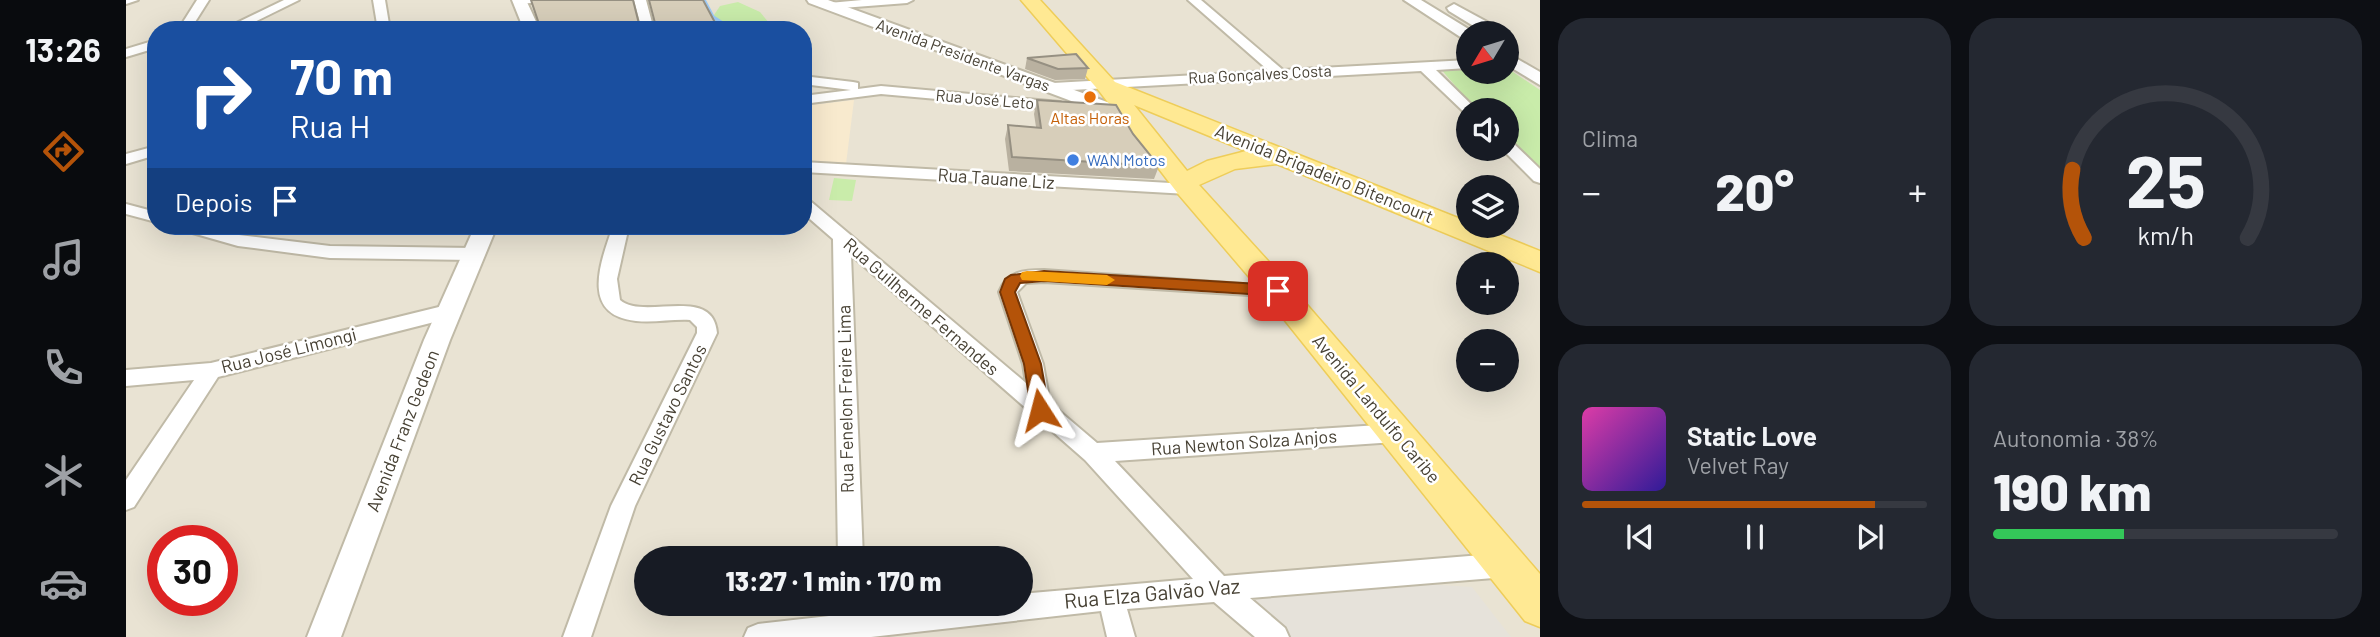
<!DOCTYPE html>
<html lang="pt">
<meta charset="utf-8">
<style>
:root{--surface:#171b24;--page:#242831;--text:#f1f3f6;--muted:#9ea1a6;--line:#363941;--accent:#b45309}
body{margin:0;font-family:Barlow,sans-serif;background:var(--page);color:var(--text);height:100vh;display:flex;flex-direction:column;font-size:26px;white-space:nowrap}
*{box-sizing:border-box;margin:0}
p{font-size:23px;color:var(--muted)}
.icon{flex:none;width:38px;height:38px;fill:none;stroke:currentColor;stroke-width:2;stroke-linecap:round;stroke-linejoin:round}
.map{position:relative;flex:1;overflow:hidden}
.sheet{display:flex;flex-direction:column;gap:18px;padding:18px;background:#0d0f14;width:840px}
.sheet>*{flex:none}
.banner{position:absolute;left:21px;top:21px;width:665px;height:214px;border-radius:28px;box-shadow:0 7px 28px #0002;background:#1a4fa0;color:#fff;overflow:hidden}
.needle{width:46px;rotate:232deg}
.buttons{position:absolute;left:1330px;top:21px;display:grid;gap:14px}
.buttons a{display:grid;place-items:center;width:63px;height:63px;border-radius:50%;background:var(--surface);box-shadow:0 7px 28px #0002;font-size:35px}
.speed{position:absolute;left:21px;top:525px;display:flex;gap:14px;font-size:35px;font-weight:700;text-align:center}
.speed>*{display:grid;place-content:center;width:91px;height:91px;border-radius:50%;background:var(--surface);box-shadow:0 7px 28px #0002;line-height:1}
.speed .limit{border:10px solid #d22;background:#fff;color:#111}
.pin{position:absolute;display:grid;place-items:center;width:60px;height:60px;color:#fff;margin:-30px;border-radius:14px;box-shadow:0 4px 10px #0006}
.me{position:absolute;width:77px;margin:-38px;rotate:351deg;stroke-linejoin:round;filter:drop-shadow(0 0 5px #0008)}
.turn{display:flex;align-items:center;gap:24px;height:147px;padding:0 28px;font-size:32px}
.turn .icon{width:91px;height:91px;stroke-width:2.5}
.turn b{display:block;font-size:49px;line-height:60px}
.then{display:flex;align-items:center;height:66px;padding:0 28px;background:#0003;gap:14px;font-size:26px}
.big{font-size:52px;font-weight:800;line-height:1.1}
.sheet .widget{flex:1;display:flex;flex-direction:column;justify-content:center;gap:10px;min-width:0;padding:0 24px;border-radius:28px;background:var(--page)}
.sheet .dial{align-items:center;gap:0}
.dial svg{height:182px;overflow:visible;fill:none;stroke:var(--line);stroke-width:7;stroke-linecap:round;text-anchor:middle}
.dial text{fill:var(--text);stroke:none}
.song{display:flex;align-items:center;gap:21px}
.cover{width:84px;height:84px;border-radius:10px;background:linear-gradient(135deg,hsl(320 70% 55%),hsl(250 70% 35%))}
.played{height:7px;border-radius:4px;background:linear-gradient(90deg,var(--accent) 85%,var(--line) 85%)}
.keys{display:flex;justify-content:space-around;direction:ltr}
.heat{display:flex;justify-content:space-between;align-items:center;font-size:38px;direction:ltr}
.charge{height:10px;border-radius:5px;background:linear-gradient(90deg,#34c759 38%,var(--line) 0)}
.sheet .tiles{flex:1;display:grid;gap:18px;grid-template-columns:repeat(2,1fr)}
.trip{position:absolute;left:508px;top:546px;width:399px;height:70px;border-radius:35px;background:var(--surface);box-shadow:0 7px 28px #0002;font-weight:800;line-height:70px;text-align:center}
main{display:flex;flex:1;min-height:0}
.tabs{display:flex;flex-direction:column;width:126px;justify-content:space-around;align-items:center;background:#090b0e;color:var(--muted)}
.tabs .icon{width:49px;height:49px}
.tabs .on{color:var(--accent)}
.tabs b{font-size:32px;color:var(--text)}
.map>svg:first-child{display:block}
</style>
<main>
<nav class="tabs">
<b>13:26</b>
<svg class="icon on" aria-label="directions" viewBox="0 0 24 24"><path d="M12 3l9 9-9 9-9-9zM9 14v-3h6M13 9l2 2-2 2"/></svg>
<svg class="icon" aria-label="music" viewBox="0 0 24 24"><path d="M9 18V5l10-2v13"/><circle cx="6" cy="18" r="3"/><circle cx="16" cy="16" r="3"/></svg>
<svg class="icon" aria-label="phone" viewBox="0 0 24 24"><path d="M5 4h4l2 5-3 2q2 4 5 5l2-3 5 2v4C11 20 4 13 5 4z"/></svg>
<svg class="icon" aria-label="climate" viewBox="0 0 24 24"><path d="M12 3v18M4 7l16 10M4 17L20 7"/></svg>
<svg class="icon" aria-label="car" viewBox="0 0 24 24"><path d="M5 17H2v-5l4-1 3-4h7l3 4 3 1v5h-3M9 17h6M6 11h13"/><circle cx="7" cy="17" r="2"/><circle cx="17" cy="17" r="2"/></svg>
</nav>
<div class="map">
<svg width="1414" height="637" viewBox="0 0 1414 637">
<rect width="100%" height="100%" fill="#f4f1e5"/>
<path fill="#e9e3d3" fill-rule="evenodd" d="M0,0H1414V637H0ZM30,30H677V226H30ZM1342,33H1381V72H1342ZM1342,110H1381V149H1342ZM1342,187H1381V226H1342ZM1342,264H1381V303H1342ZM1342,341H1381V380H1342ZM37,541H96V600H37ZM520,558H894V604H520Z"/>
<path fill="#f8eace" d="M728,100L720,164L677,162V106Z"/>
<path fill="#e6e2da" d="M1265,582L1346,587L1385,637H1162L1120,596Z"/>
<g fill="#c9ecaa">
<path d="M612,2L634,12L649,30H593L584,21L594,6Z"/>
<path d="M1314,68H1342V72H1381V68L1414,90V180L1381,144V110H1350Z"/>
<path d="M708,178L730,180L726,201L703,200Z"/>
</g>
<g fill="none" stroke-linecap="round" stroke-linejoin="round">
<path stroke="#9ccaf7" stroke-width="3.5" d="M578,0L587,17L607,30"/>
<defs>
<g id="minor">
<path d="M0,0H12L0,4Z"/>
<path d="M71,0H83L64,30H52Z"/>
<path d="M158,0H173L112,30H96Z"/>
<path d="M247,0H259L264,30H252Z"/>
<path d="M390,0H411L405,3L390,4Z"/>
<path d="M508,0H520L528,30H516Z"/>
<path d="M736,0H787L781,3L703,9L697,6L703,3Z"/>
<path d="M1062,0H1075L1157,70L1342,60V68L1310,70L1351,110L1339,113L1295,71L927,91L920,87L927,83L1143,71Z"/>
<path d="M30,40V48L0,57V49Z"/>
<path d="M677,76L727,82L732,83V89L755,86L934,102L941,106L934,110L755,94L677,104V96L725,90L677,84Z"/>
<path d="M1381,140L1386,142L1414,169V183L1408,181L1376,149H1381Z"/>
<path d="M30,146V155L0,164V154Z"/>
<path d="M677,162L1062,184L1070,189L1062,194L677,172Z"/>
<path d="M677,199L683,200L900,383L897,364L873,292C881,271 898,270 918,270L1159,287L1161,291L1159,295L1152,297L918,282L900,283L891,292L917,364L924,403L971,443L1269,424L1277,427L1280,433L1277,439L1269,442L989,461L1098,576L1380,553L1389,557L1393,565L1389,573L1380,577L1124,598L1159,628L1163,637H1129L1088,602L1001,609L1009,637H981L975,611L745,637H618L622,628L632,624L712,615V604H738V612L807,604H894V594L1067,579L959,460L725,255L737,558H712L707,239L677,213Z"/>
<path d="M0,204L30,212V222L0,214Z"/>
<path d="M54,226H81L113,235L204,246L347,248L356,254L347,260L204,258L112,246L56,230Z"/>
<path d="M487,226H503L491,279L494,300C518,321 587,284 591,333L509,506L465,637H437L485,506L571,333V327L564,320C546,319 528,323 510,321C453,315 475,261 487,226Z"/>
<path d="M325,304L332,306L335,311L332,316L92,377L8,507L0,510V480L68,380L0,386V370L85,363Z"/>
</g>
<g id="tertiary">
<path d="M386,0H400L414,30H398Z"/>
<path d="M681,0H702L992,106L995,110L986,115L980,114L683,3Z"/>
<path d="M1278,0H1295L1349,33H1342V40L1336,38Z"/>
<path d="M1328,4L1376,30L1378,33H1359L1323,11L1321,8Z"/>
<path d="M1381,53L1414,72V85L1381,65Z"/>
<path d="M349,226H371L324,340L215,637H181L298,340Z"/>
</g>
<path id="primary" d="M895,0H914L989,82L1342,222V226H1351L1414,251V272L1151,164L1109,169L1073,185L1163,284L1414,574V627L1399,621L1141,298L1053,195L974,92ZM1008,105L1120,151L1081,161L1061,171Z"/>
</defs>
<use href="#minor" stroke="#c0baa7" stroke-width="4"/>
<use href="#tertiary" stroke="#c0baa7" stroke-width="4"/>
<use href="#primary" stroke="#eecd59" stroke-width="3"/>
<use href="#minor" fill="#fff" fill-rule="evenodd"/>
<use href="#tertiary" fill="#fff" fill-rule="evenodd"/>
<use href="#primary" fill="#ffe993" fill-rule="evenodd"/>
</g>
<g fill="#b9b1a0">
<path d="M901,58L962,68L959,79L929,80L899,69Z"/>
<path d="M911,100L1007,134L1033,166L1028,179L883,171L879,139L882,125L910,127L908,114Z"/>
</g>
<g fill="#d7ceba" stroke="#969082" stroke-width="2">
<path d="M405,0H507L513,24L529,23L523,0H577L593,30H415Z"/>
<path d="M950,54L962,68L932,69L901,58Z"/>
<path d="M911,100L990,105L1007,134L1033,166L886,157L882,125L915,128Z"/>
</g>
<path fill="#b45309" stroke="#753606" stroke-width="2" d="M918,271L1152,285L1159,291L1152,296L918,281L894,283L889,292L915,364L923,410L920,414H908L905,410L898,364L874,292L879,279L885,275Z"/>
<path fill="#f59e0b" d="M901,271L981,275L989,280L981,285L896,280L894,276L896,272Z"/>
<circle fill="#e8710a" stroke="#fff" stroke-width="2.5" cx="964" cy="97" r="7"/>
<circle fill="#3f7fe0" stroke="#fff" stroke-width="2.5" cx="947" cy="160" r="7"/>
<g text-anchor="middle" stroke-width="5" stroke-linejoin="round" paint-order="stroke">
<g font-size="16" fill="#474134" stroke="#fff">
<text transform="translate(837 55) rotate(20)" y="6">Avenida Presidente Vargas</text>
<text transform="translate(1134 74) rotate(-3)" y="6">Rua Gonçalves Costa</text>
<text transform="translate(859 99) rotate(5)" y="6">Rua José Leto</text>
</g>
<g font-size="16" fill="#c56008" stroke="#fff">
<text x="964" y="124">Altas Horas</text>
</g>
<g font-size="16" fill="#366cbe" stroke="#fff" text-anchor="start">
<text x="961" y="166">WAN Motos</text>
</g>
<g font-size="18" fill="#474134" stroke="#fff">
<text transform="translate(1198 174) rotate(22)" y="6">Avenida Brigadeiro Bitencourt</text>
<text transform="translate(870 179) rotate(4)" y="6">Rua Tauane Liz</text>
<text transform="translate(795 307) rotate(41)" y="6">Rua Guilherme Fernandes</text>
<text transform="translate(163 351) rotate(-14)" y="6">Rua José Limongi</text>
<text transform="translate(720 399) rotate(-91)" y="6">Rua Fenelon Freire Lima</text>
<text transform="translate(1250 409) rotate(50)" y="6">Avenida Landulfo Caribe</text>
<text transform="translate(542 415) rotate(-64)" y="6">Rua Gustavo Santos</text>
<text transform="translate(277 431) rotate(-69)" y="6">Avenida Franz Gedeon</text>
<text transform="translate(1118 443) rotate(-4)" y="6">Rua Newton Solza Anjos</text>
</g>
<g font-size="21" fill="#474134" stroke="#fff">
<text transform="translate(1026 594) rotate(-5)" y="7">Rua Elza Galvão Vaz</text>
</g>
</g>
</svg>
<div class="buttons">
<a><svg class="needle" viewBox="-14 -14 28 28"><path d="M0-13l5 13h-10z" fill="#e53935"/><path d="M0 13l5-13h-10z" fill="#9ea1a6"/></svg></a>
<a><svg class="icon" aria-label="sound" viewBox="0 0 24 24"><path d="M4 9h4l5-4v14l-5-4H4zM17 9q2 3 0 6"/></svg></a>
<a><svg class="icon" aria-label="layers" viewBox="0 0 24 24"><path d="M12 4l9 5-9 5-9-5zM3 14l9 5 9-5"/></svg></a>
<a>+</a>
<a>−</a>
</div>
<div class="speed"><div class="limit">30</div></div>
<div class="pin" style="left:1152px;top:291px;background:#d93025"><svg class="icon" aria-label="arrive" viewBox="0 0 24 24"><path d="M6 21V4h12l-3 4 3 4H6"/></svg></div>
<svg class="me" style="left:914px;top:410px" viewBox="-20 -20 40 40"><path d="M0-17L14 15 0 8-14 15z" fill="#b45309" stroke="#fff" stroke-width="4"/></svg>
<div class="trip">13:27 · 1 min · 170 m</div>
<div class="banner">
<div class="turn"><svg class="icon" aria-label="right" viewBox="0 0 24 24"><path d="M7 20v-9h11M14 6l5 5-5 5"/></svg><div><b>70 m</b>Rua H</div></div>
<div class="then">Depois<svg class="icon" aria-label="arrive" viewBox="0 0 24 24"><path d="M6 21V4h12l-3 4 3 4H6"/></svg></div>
</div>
</div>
<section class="sheet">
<div class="tiles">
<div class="widget"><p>Clima</p>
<div class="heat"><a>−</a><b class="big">20°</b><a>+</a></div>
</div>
<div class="widget dial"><svg viewBox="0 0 100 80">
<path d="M14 69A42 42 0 1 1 86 69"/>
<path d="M14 69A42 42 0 0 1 9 39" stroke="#b45309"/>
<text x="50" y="56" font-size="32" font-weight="700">25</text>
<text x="50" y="72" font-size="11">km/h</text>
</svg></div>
<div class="widget">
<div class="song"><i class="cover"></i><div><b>Static Love</b><p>Velvet Ray</p></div></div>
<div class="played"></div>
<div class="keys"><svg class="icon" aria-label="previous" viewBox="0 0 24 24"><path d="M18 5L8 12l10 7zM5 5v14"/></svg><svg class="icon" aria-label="pause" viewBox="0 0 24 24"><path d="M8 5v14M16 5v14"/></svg><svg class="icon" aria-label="next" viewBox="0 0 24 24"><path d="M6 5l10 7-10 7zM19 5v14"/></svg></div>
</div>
<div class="widget"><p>Autonomia · 38%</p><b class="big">190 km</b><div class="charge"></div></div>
</div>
</section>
</main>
